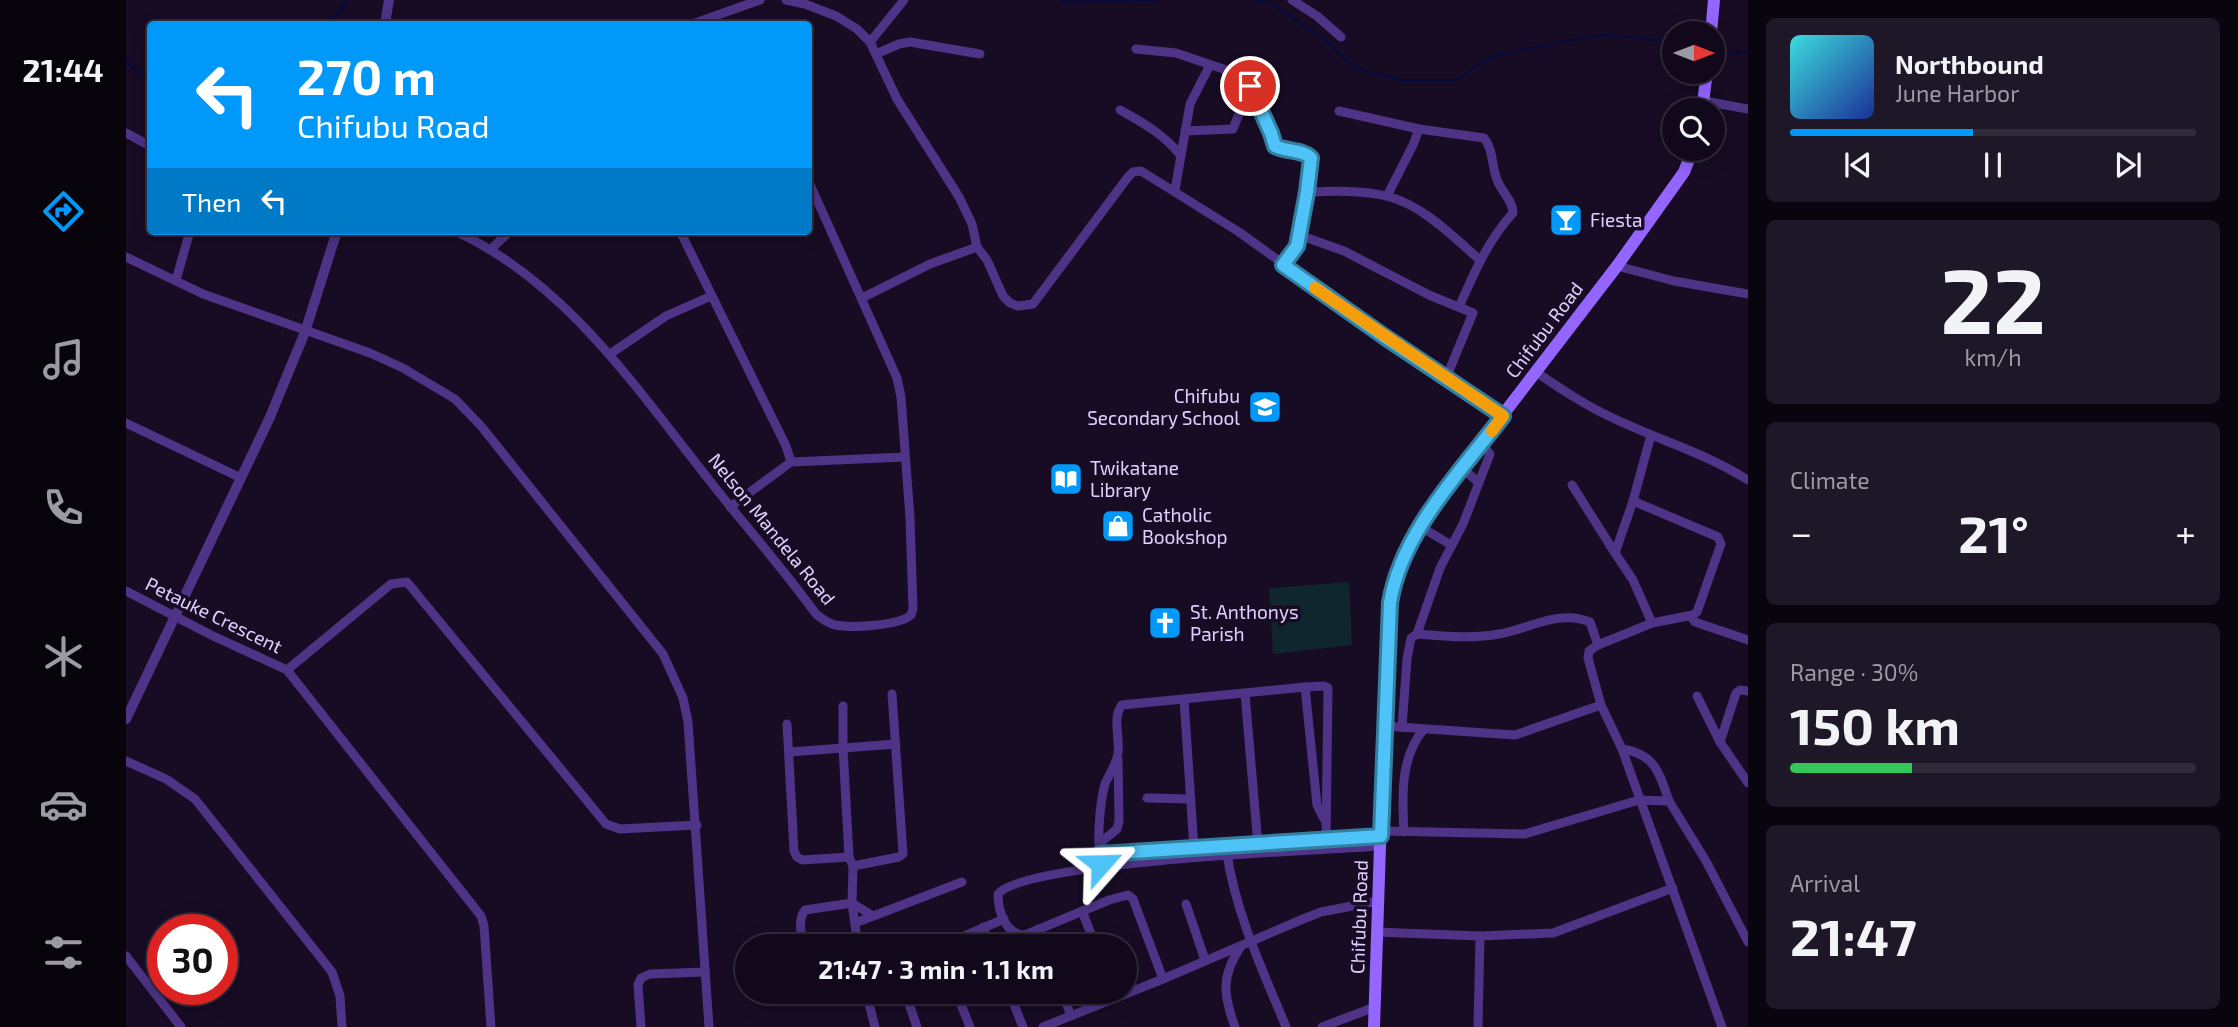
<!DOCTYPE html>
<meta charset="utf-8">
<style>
:root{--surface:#11091b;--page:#1e1728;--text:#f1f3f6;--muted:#9c9aa3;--line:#302a3a;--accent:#0099f9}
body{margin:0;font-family:"Exo 2",sans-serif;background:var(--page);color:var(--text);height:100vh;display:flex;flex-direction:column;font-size:26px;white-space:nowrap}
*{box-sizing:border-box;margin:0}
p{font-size:23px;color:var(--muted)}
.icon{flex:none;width:38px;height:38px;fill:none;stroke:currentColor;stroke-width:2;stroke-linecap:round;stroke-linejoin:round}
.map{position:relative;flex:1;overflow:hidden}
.details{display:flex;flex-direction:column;gap:18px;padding:18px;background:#09050f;width:490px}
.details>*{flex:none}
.top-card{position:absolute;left:21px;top:21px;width:665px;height:214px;border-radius:7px;box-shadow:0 4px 18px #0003,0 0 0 2px var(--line);background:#0099f9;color:#fff;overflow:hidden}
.needle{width:46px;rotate:90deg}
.tools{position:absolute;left:1536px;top:21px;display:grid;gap:14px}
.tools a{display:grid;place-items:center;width:63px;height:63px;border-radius:50%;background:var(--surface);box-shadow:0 4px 18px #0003,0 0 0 2px var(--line);font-size:35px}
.speed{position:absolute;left:21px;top:914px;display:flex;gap:14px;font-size:35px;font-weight:700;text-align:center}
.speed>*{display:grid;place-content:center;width:91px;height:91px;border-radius:50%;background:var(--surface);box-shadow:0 4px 18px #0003,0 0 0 2px var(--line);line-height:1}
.speed .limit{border:10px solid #d22;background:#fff;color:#111}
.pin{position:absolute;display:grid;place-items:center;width:60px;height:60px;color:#fff;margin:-30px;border:4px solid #fff;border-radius:50%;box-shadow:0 2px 7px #0007}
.me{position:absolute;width:77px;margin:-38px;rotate:65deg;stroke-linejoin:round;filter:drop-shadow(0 0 5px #0008)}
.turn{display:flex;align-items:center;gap:24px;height:147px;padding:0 35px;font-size:32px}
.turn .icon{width:91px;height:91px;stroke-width:2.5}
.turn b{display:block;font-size:49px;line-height:60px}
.then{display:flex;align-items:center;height:66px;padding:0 35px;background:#0003;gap:14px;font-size:26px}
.big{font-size:52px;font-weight:700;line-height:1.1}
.details .card{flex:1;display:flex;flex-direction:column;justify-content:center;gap:10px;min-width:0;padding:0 24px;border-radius:10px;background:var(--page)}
.details .dial{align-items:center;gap:0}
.dial b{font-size:91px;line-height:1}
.song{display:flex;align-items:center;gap:21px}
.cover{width:84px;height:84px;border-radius:10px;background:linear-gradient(135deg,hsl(180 70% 55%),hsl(230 70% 35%))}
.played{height:7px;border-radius:4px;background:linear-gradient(90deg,var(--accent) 45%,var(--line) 45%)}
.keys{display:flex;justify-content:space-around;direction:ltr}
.heat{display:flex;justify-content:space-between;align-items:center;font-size:38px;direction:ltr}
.charge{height:10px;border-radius:5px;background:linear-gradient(90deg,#34c759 30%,var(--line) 0)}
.trip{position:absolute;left:609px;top:934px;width:402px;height:70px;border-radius:35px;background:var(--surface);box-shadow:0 4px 18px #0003,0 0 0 2px var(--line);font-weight:700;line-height:70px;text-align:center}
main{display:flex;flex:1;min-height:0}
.tab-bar{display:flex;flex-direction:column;width:126px;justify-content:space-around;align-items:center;background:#07040b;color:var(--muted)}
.tab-bar .icon{width:49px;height:49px}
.tab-bar .selected{color:var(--accent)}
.tab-bar b{font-size:32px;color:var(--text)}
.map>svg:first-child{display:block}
</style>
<main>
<nav class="tab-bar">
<b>21:44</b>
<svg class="icon selected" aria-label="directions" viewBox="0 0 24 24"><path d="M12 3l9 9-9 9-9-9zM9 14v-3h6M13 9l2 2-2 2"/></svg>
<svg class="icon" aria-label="music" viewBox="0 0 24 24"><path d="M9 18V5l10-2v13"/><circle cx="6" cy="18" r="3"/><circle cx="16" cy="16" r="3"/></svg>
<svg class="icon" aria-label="phone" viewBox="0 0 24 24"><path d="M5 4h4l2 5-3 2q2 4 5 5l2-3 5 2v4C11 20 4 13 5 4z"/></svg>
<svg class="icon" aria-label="climate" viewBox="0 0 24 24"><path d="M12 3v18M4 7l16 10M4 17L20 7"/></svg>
<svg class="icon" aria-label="car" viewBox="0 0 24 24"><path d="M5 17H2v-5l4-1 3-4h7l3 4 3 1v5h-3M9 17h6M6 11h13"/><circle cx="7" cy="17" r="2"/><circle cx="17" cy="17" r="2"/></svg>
<svg class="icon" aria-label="filters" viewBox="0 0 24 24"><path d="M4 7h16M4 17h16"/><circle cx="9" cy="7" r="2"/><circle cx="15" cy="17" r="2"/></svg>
</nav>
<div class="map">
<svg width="1622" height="1027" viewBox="0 0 1622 1027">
<rect width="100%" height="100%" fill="#170c24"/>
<path fill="#0f262e" d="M1223,582L1226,645L1147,654L1143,588Z"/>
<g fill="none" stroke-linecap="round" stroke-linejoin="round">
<g stroke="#050a43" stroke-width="2">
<path d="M935,0L939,2L1029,0"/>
<path d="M1131,0L1146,4L1195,37L1230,68L1273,80H1329L1368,56L1466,36L1491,35L1549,43"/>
<path d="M194,24L212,14L221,0"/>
<path d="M1587,49L1604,53L1622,51"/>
<path d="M0,58L4,66L24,80"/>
</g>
<g stroke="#4e3386" stroke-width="9">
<path d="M660,0L679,4L710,16L731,29L744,42L771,99L833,197L846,224L851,247L861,260L877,296L884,303L892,306L907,304L1002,177L1007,172L1015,171L1113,232L1259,337L1377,417"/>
<path d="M1166,0L1191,16L1215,37"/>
<path d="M566,24L634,0"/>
<path d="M744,42L778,0"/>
<path d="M1010,49L1050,53L1115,75L1124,86L1149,146L1159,151L1183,155L1185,158L1181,192L1171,245L1157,265"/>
<path d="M750,54L773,44L784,42L854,54"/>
<path d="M1578,101L1622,109"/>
<path d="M994,110C1016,122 1039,135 1055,156"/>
<path d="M1213,111L1293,129L1287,145L1261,196"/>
<path d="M1293,129L1358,138C1368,150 1365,167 1372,182C1376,192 1387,201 1387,213C1362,240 1348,273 1333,307"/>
<path d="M1059,131L1107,129L1124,86"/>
<path d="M0,133L24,146"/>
<path d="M1049,190L1064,104L1084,65"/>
<path d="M1181,192C1208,191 1238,190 1264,197C1299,207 1327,237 1354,260"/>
<path d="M329,231C440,282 510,388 584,481C619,526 657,568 690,614C696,619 701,623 709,625C725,628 773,626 785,615L787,609L784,518L775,397L771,378L682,180"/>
<path d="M554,231L660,446L665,462L779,457"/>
<path d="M1173,235L1218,251L1303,295L1347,313L1320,378"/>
<path d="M364,250L384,231"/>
<path d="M0,257L77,294L244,353L277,368L329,399L355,426L537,654L557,698L562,722L583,1027"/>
<path d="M1491,266L1548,281L1622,294"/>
<path d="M50,280L64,231"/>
<path d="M736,298L804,264L851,247"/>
<path d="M484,354L540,316L585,296"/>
<path d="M1410,372C1435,389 1460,406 1489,419C1535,441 1577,452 1622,480"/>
<path d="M0,423L115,478"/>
<path d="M1336,468L1352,482"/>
<path d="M1446,485L1489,553"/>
<path d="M1507,501L1489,553L1507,580L1526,623"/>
<path d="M604,507L665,462"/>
<path d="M1295,527L1325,545"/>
<path d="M0,591L85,635L161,670L355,916L358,926L365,1027"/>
<path d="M1565,617L1569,622L1622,640"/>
<path d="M1291,634L1314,568L1337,524L1364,454L1356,444"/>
<path d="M161,670L265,584L281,582L480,824L494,829L571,825"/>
<path d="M1179,687L1191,805L1198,819"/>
<path d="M1622,691L1614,690L1610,693L1594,742L1622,783"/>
<path d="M1119,694L1132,845"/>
<path d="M1571,696L1594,742"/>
<path d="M1058,699L1068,849"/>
<path d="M1475,705L1462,658L1463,651L1472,645L1526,623L1567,615L1571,612L1595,544L1592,537L1507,501L1525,435"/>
<path d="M717,706V748L723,857L727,866L726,903L732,947"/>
<path d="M661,724L668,851L671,857L676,860L723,857"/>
<path d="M1258,726L1389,735L1475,705L1496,749L1596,1027"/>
<path d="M1276,727L1281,659L1285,638L1291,634C1318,636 1346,639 1373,634C1402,629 1434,609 1464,622L1472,645"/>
<path d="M1496,749C1529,754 1533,772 1543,801"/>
<path d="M664,752L770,744"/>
<path d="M0,761L40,779L69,799L206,972L214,996L216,1027"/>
<path d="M1021,798L1065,799"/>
<path d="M1255,831L1399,834L1513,800L1543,801L1580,861L1622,942"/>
<path d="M1278,832C1276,797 1274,757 1298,729"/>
<path d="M974,843L991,829L993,821L992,759"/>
<path d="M974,854L1255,836"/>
<path d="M1101,854C1110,914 1137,971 1160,1027"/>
<path d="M727,866L773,857L777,854L766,694"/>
<path d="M977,866C969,850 974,802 979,784C983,774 991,764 992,753C994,738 986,717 996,705L1179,687L1198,686L1202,688L1200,839"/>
<path d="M1060,904L1079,960"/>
<path d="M956,911L970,947"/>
<path d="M729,923L836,882"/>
<path d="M857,927L864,947"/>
<path d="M912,929L919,947"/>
<path d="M1250,932L1354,936L1427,933L1547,888"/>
<path d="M677,947C676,935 671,920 679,910L726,903L747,916"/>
<path d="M813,947L878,919"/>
<path d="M0,956L55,1027"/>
<path d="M1037,979L1007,899L1002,895L983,900L899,935C880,935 872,912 872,894C898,861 1198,850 1255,846"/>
<path d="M740,992L749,1027"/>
<path d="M779,992L791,1027"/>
<path d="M830,992L844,1027"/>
<path d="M883,992L897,1027"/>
<path d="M936,992L945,1016"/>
<path d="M515,1027L512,985L515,978L524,974L579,972"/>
<path d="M917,1027L1037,979L1177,919L1195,912L1252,901"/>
<path d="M1109,1027C1097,994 1095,976 1115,946"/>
<path d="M1196,1027L1249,1007"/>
<path d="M1352,1027L1354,936"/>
</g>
<g stroke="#4e3386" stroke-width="10">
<path d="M259,24L263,0"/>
<path d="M0,719L144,417L179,332L211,231"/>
</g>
<g stroke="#9565ff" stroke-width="12">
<path d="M1585,33L1588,0"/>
<path d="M1576,110L1581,72"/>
<path d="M1248,1027L1258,726L1264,603L1268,579L1281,548L1295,527L1336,468L1491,266L1558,172L1567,149"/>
</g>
</g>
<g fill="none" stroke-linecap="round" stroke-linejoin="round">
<defs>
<path id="route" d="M975,864L974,854L1255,836L1264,603C1275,533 1335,471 1377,416L1259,337L1157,265L1171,246L1181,192L1185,158C1176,149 1160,152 1149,146L1145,133L1124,86"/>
</defs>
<use href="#route" stroke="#337fa1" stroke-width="18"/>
<use href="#route" stroke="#4fc3f7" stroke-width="12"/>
<path stroke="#f59e0b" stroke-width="12" d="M1189,288L1377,416L1366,431"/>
</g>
<defs>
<symbol id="bar-square" viewBox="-11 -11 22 22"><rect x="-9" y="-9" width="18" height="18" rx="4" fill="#0099f9" stroke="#170c24"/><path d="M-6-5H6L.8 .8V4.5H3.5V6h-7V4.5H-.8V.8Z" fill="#fff"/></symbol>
<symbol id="school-square" viewBox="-11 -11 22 22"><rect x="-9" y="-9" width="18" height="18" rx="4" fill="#0099f9" stroke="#170c24"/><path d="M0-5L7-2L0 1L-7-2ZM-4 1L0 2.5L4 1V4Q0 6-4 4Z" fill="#fff"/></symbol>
<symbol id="library-square" viewBox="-11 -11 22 22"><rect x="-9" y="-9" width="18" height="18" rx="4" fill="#0099f9" stroke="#170c24"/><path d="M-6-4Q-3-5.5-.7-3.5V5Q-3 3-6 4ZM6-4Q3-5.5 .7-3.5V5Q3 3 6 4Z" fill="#fff"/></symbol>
<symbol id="shop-square" viewBox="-11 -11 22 22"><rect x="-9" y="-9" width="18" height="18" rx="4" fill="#0099f9" stroke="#170c24"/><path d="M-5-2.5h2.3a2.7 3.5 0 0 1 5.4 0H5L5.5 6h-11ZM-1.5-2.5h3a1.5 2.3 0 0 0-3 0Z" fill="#fff"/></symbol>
<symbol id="church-square" viewBox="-11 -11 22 22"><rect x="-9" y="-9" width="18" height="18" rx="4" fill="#0099f9" stroke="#170c24"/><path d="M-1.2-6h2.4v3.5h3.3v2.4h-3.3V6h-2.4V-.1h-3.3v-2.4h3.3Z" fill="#fff"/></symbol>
</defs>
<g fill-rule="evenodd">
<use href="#bar-square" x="1421" y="201" width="38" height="38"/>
<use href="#school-square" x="1120" y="388" width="38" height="38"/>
<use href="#library-square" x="921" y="460" width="38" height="38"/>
<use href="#shop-square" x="973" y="507" width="38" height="38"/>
<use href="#church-square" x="1020" y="604" width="38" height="38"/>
</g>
<g text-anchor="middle" stroke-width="7" stroke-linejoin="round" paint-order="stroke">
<g font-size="19" fill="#e2ceff" stroke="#170c24" text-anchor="start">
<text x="1464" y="227">Fiesta</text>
<text x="1114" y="403" text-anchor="end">Chifubu<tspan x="1114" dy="22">Secondary School</tspan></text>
<text x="964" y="475">Twikatane<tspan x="964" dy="22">Library</tspan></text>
<text x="1016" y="522">Catholic<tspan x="1016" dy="22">Bookshop</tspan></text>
<text x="1064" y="619">St. Anthonys<tspan x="1064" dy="22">Parish</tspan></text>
</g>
<g font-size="19" fill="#e2ceff" stroke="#170c24">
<text transform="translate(1418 330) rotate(-53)" y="7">Chifubu Road</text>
<text transform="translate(646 529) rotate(51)" y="7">Nelson Mandela Road</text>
<text transform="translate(88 615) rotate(26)" y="7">Petauke Crescent</text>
<text transform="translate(1233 917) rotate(-88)" y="7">Chifubu Road</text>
</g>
</g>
</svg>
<div class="tools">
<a><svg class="needle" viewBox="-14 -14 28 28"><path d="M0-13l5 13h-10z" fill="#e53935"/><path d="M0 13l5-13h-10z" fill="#9c9aa3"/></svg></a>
<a><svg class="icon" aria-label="search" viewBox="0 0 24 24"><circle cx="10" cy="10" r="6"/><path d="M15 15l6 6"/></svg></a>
</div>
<div class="speed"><div class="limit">30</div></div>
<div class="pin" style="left:1124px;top:86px;background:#d93025"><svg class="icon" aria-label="arrive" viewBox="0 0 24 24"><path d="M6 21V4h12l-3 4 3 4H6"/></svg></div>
<svg class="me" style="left:975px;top:864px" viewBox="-20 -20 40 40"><path d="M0-17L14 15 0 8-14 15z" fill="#4fc3f7" stroke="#fff" stroke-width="4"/></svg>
<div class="trip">21:47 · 3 min · 1.1 km</div>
<div class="top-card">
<div class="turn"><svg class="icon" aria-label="left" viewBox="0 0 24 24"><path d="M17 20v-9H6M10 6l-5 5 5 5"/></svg><div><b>270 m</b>Chifubu Road</div></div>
<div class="then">Then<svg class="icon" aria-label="left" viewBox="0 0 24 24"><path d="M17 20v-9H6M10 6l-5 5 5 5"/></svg></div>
</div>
</div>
<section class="details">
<div class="card">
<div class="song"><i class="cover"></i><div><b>Northbound</b><p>June Harbor</p></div></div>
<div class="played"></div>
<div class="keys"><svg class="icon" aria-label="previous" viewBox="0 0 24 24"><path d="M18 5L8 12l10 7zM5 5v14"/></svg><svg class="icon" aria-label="pause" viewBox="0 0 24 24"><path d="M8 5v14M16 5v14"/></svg><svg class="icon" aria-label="next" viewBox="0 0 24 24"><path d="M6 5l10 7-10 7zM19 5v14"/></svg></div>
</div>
<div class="card dial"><b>22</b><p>km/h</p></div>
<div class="card"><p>Climate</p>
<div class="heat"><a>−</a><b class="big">21°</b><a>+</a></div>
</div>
<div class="card"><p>Range · 30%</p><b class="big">150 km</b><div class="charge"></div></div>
<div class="card"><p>Arrival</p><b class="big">21:47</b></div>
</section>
</main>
